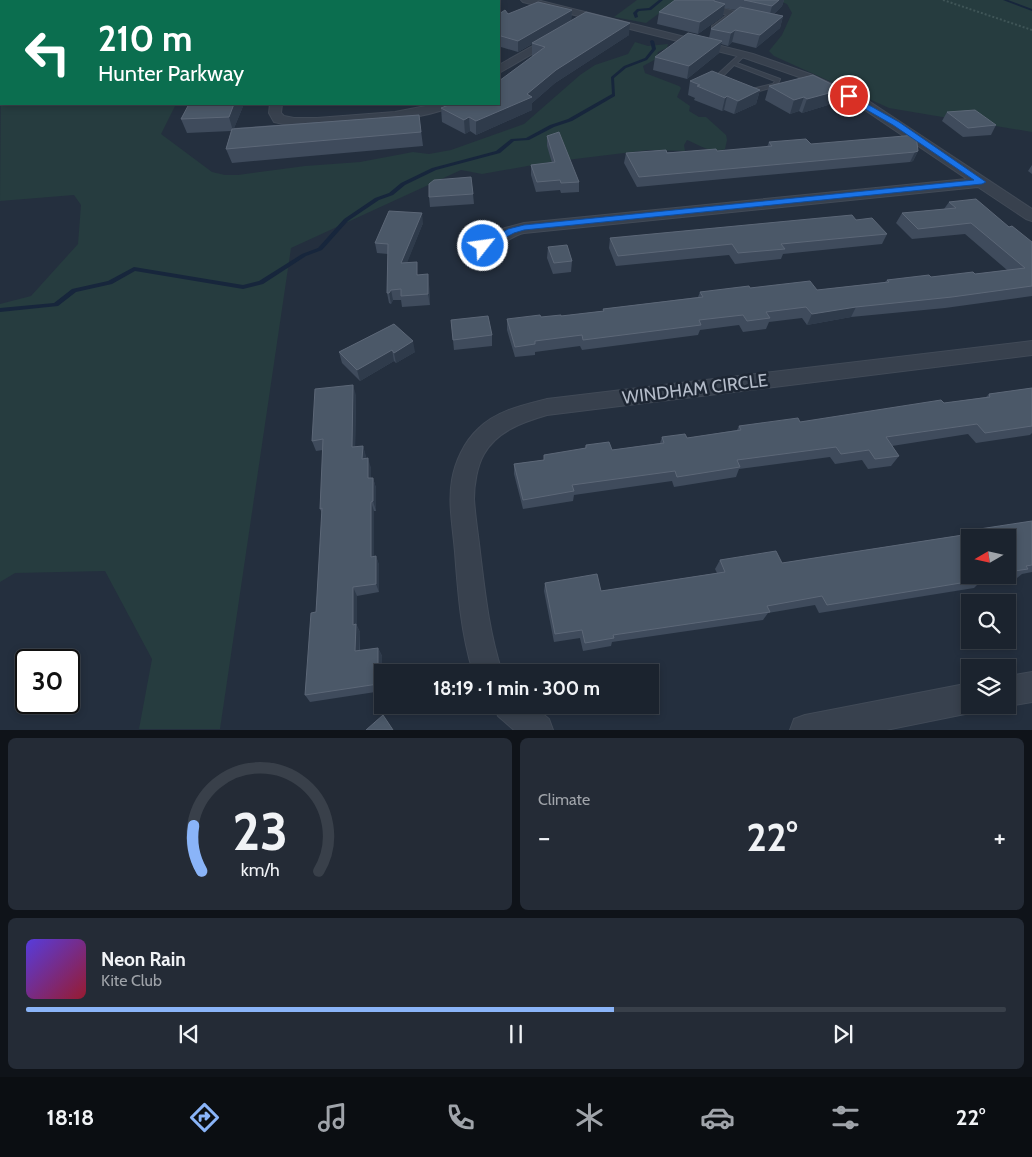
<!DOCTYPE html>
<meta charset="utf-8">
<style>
:root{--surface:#1b232e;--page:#242b36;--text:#f1f3f6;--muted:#a0a4aa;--line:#39404a;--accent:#8ab4f8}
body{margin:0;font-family:Cabin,sans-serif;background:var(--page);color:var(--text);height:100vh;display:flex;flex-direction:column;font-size:19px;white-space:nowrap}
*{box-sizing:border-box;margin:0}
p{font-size:16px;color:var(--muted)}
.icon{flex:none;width:28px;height:28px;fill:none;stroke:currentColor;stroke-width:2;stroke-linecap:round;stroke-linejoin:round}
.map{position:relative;height:730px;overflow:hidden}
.side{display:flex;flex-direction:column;gap:8px;padding:8px;background:#0f1319;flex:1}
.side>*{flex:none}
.banner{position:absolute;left:0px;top:0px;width:500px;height:105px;box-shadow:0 2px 8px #0003,0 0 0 1px var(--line);background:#0b6e4f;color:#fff;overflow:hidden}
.needle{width:32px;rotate:261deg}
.tools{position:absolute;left:961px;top:529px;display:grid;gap:10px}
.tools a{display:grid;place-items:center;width:55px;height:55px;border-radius:0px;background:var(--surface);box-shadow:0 2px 8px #0003,0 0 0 1px var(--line);font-size:25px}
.speed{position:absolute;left:15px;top:649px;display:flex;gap:10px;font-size:25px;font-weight:700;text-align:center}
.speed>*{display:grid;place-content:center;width:65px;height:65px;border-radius:50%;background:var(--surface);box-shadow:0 2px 8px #0003,0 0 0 1px var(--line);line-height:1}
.speed .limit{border:2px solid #111;border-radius:8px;background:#fff;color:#111}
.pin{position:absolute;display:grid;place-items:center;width:42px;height:42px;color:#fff;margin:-21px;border:2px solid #fff;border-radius:50%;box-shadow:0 1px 5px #0007}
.me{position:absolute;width:55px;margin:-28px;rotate:60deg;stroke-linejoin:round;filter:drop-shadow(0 0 4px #0008)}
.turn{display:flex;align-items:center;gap:18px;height:105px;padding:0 15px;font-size:22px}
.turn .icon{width:65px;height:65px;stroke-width:2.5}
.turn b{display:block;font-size:35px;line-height:42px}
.big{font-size:38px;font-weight:800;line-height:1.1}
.side .card{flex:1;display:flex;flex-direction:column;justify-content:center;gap:8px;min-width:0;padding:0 18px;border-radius:8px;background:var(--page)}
.side .dial{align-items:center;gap:0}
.dial svg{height:130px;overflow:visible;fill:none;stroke:var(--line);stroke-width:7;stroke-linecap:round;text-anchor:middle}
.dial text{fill:var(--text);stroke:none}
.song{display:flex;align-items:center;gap:15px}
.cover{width:60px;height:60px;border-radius:8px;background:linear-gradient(135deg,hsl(250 70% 55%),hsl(350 70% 35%))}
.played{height:5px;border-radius:2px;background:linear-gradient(90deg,var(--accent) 60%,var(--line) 60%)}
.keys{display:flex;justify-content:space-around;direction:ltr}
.heat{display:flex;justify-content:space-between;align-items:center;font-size:28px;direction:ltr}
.side .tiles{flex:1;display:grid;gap:8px;grid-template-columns:1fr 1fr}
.card:last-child{grid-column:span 2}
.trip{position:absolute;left:374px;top:664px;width:285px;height:50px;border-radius:0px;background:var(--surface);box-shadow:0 2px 8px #0003,0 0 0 1px var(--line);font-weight:800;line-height:50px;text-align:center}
.dock{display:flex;height:80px;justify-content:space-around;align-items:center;background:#0b0e12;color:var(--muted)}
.dock .icon{width:35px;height:35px}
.dock .active{color:var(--accent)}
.dock b{font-size:22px;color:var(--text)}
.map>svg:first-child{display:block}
</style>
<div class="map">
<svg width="1032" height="730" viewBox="0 0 1032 730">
<rect width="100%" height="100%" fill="#242f3e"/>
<g fill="#263c3f">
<path d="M637,0H677L646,23L614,17Z"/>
<path d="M776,0H1032V132L889,108L774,56L769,51L782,35L792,13L787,4Z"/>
<path d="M635,42L648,46L668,44L667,48L658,52L656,59L643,66L645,73L679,86L681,88L677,97L690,106L689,111L699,117H706L726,135L727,140L725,149C712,154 699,145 687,140L684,145L685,151L649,150L550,162L482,174L461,170L291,248L220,729H139L152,659L105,571L15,573L0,582V304L31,296L78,244L81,205L74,195L0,201L1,72V104H176L161,134L212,172L225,175H238L305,166L360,162L413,152L429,154L451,150L524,124L580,75L595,65L628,54Z"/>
</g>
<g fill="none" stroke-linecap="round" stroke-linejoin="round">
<g fill="#17263c" fill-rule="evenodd">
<path d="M659,0H663L651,10L639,11L637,13L638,17L635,18L633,13L637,9L649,8Z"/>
<path d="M1003,0H1008L1032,9V11Z"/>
<path d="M652,40L654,41L656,49L647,60L626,68L614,78L615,96L572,121L554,127L529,140L514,141L500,153L436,170L405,185L393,195L379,200L348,221L322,250L306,256L263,284L243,289L135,271L112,284L76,292L58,306L0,312V308L54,303L72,289L108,281L134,267L243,285L259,281L302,254L318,248L344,219L375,198L389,193L401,183L432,168L496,151L511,139L526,138L550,125L568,119L612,94L611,77L624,66L645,58L652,49L650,41Z"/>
</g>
<defs>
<path id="service" d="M741,53L746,54L737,63L780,79L777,86L752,93L745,90V88L752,89L773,84L775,81L734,65L723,76L731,80V82H727L717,77V75Z"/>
<g id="minor">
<path d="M300,0H310V1H301Z"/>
<path d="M521,0H537L753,54L810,74L867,100L1032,209V221L1026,219L978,187L524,233C509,236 493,254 477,250L475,246L477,242L505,228L524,223L967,179L859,106L802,78L745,58L523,2Z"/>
<path d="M715,6L738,12L740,14L720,30H712V26L727,15L712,11V7Z"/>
<path d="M554,34L559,37L558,39L499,73V65Z"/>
<path d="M270,104H282L281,113L284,116L294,118H317L395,112L436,104H453C439,120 326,127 301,126C292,126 283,124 274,122L269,113Z"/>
<path d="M1032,341V355L547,415C523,422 497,431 484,454C477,466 474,485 474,499C475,516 478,534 480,552C485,593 489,632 502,672H473C461,633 458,593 455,552C453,528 448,503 452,480C455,462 464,442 478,429C496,411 523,405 547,399Z"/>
<path d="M1032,672V702L1008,706L1006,705L1008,676Z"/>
<path d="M970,683V705H982L981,709L970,713L886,730H790L794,719L805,715Z"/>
<path d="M494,705H532L549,719L553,730H514L498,716Z"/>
</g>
</defs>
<use href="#service" stroke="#414a57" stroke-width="2"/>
<use href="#minor" stroke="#414a57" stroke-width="2"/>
<path stroke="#3f5557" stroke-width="2" stroke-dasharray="2 2" stroke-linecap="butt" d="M943,0L1032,30"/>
<use href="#service" fill="#38414e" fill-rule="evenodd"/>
<use href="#minor" fill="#38414e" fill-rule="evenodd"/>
</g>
<g fill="#3f4b5c" fill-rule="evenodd">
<path d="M499,0V11V1H324Z"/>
<path d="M714,0H784L782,6L774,14L783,16L780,28L756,48L732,42L728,46L721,44L719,53L687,79L653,70L655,57L709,38L711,29L736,10L724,8L723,16L698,34L657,24L659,12L714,1Z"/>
<path d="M572,10L571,21L545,36L629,35L555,83L532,103V110L476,135L470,131L465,134L442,122L441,108L499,104L533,56H532V44L518,52L501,47L499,48V14H508Z"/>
<path d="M690,81L760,90L756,104L734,114L724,110L722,111L694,100L695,98L688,95Z"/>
<path d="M769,86L834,101L829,103L828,105L802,113L799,111L790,114L765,100Z"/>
<path d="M244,104L234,128L419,115L423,146L232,163L226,149L231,131L187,133L181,119Z"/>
<path d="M947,112L996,125L991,135L963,137L942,121Z"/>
<path d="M547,136L579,182V192L561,193L560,190L536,192L531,175V165L552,163L547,146Z"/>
<path d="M769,142L811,144L918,151L913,161L910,162L637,187L624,163L626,153L717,151L767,147Z"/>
<path d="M1032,165V174L1028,171Z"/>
<path d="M473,194L474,204L430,207L429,197Z"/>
<path d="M949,202L1009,227L1032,242V296L945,308L851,317L807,325L802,318L769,322L766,329L743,332L739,325L700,330L698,335L582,350L580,346L535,352V355L515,357L507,330V319L561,316L603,311V309L698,297L700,292L750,288L817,290L885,282L887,280L975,274L1007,270L965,234L912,239L896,223L902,213L944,209Z"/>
<path d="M856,220L887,234L882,244L783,254L781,259L735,264L729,255L616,266L609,248L610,238Z"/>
<path d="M423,223L407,262L418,275L429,284L430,305L402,307L401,300H393L391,304L389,303L387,293L388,254L377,253L375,243Z"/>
<path d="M548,247L572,261L571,272L553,274L547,258Z"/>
<path d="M451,320L492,335V346L454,350Z"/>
<path d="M394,324L415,352L396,363L394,361L360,381L342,363L339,352Z"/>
<path d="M1032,388V433L1030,435L976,443L968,434L892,446L899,456L891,466L868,469L862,460L835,464L830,457L739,469L736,477L674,487L672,481L574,495L573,501L523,509L514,474V464L544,460L585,448L586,445L612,450L660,443L662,437L687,438L737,430L739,426L800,422L944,403L986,397L989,394Z"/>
<path d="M356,395L355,447L363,446L366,458L371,468V478H373L376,488V511H374V556H376L379,565V592L357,596V626L360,632V651L378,648L382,656V691L310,702L305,695L316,612L322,513L320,509L323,450L316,451L312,441Z"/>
<path d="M1032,521V572L1022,574L1017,578L978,584L974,588L819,613L815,605L768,613L763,620L612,642L611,646L583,651L580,638L554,642L544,591L545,583L601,591L717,573L715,569L720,560L782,563L968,534L973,530ZM1008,538V575H970Z"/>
</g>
<g fill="#2f3b4b">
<path d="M272,0H279L278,1H271Z"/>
<path d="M779,0H784L782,6L769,18L772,6Z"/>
<path d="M725,4L723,16L698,34L700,22Z"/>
<path d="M572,10L571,21L518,52V41Z"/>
<path d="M783,16L780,28L756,48L760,35Z"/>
<path d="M630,23L629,35L555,83L532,103V110L476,135V121L527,94L556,70Z"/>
<path d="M735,30L732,42L728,46L731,33Z"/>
<path d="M501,36V47L499,48V37Z"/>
<path d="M722,41L719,53L687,79L689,66Z"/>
<path d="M839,88L834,101L829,103L828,105L802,113L807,99L830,90Z"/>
<path d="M760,90L756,104L734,114L738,101Z"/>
<path d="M727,96L724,110L722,111L725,98Z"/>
<path d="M804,97L799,111L790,114L794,100Z"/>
<path d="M234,104H244L233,131L229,117Z"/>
<path d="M376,104H384L376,106Z"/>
<path d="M469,117L470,131L465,134L464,120Z"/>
<path d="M918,151L913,161L910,162L915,152Z"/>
<path d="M422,213L423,223L403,273L401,263Z"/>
<path d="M428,274L429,284L430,305L428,294Z"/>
<path d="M391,290L393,300L391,304L389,293Z"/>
<path d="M856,307L851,317L807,325L812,314Z"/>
<path d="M413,341L415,352L396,363L394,353Z"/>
<path d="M392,350L394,361L360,381L357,370Z"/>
<path d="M353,385L356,395L355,458L352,447Z"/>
<path d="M363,446L366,456V469L362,459Z"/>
<path d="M368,458L371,468V488L368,478Z"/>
<path d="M373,478L376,488V511L373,501Z"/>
<path d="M371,502L374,511V566L371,557Z"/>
<path d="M376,556L379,565V592L376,584Z"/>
<path d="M353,587L357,596V626L360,632L359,659L355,651L353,625Z"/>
<path d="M378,648L382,656V691L378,684Z"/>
</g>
<g fill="#4b5868" stroke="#5c6777">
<path d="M238,0H272L271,1H237Z"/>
<path d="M324,0H498L475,1H324Z"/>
<path d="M675,0H714V1L725,4L700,22L659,12Z"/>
<path d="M744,0H779L772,6Z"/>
<path d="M538,2L572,10L518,41L501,36L499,37V14L505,10L508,14Z"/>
<path d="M740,7L783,16L760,35L735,30L731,33L711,29Z"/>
<path d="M586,12L630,23L556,70L527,94L532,97L476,121L469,117L464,120L441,108L451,104H499V81L545,47L532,43Z"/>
<path d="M688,33L722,41L689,66L655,57Z"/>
<path d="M712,71L760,90L738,101L727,96L725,98L697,86L700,85L690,81Z"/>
<path d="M813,75L839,88L830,90L833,92L807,99L804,97L794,100L769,86Z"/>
<path d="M189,104H234L229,117L181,119Z"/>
<path d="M975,110L996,125L968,128L947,112Z"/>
<path d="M419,115L421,132L226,149L232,129Z"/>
<path d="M559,132L579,182L561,183L560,180L537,182L531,165L555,162L547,136Z"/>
<path d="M916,135L918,151L915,152L639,177L626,153L666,150L667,153L716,149L717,151L772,146L769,142L806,139L811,144Z"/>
<path d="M471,177L473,194L429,197V184L434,180Z"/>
<path d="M976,199L1009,227L1012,226L1032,242V286L952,297L856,307L812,314L806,307L766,312L770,318L747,321L743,315L699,320L701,325L583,340L582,335L535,341V344L515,347L507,319L540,315L541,317L561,315V316L604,311L603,309L703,297L700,292L749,286L750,288L810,281L817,290L889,282L887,280L929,275L931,277L973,272L975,274L1025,268L971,223L918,229L902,213L956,208L949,202Z"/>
<path d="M389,211L422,213L401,263L417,262V275L428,274V294L401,296V289L391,290L389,293H387L388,244L375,243Z"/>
<path d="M852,215L856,220L872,218L887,234L781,244L785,249L738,253L732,244L618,256L610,238Z"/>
<path d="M567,245L572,261L554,263L548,247Z"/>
<path d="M488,316L492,335L453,340L451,320Z"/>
<path d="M394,324L413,341L394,353L392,350L357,370L339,352Z"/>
<path d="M353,385L352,447L363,446L362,459L368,458V478H373V501L371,502V557L376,556V584L353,587V625L356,624L355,651L378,648V684L305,695L311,613L316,612L322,508L320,509L323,439L312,441L315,389Z"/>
<path d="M1032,388V426L985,433L977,424L886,437L899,456L875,459L869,450L841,454L836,447L737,460L740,467L677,477L675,471L572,485L574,491L523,500L514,464L544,460V455L586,448V445L609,442L612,450L664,443L662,437L685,434L687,438L741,430L739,426L798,418L800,422L941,400L944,403L990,397L989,394Z"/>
<path d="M1032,521V565L1026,566L1028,569L1008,572V538H970V575H991L983,576L985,579L827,605L822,596L767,606L770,612L613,635L614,638L585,643L582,630L555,634L545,583L597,574L601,591L725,572L720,560L776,551L782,563L976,533L973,530Z"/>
<path d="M383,715L393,730H366Z"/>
</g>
<path fill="#1a73e8" stroke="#114b97" d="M846,95H851L899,122L986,182L982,184L524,230L514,233L486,248L483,249L478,246L508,229L524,225L974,180L893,125L846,98Z"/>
<g text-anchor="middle" stroke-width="5" stroke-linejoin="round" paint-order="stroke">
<g font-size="18" fill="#b4bcc9" stroke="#1d2633">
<text transform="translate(695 389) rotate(-7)" y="6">WINDHAM CIRCLE</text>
</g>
</g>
</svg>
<div class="tools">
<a><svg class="needle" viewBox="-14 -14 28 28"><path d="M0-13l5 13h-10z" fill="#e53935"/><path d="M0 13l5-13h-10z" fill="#a0a4aa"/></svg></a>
<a><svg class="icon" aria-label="search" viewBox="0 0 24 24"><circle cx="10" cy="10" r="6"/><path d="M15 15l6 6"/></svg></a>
<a><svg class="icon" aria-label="layers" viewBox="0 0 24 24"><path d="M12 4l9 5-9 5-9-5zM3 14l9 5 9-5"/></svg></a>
</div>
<div class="speed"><div class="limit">30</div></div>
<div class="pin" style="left:849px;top:96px;background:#d93025"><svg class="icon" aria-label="arrive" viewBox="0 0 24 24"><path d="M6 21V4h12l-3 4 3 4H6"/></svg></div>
<svg class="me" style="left:483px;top:246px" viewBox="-20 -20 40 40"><circle r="17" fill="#1a73e8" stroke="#fff" stroke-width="3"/><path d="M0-11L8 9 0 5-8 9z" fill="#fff"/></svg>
<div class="trip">18:19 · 1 min · 300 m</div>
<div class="banner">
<div class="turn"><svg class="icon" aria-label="left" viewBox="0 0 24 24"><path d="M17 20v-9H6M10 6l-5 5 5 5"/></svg><div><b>210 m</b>Hunter Parkway</div></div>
</div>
</div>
<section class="side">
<div class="tiles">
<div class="card dial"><svg viewBox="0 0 100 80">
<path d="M14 69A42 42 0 1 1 86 69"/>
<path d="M14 69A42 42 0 0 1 9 41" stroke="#8ab4f8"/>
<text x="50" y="56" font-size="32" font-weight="700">23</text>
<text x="50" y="72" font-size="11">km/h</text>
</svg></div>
<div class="card"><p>Climate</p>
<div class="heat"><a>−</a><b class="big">22°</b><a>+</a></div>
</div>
<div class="card">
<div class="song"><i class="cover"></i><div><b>Neon Rain</b><p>Kite Club</p></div></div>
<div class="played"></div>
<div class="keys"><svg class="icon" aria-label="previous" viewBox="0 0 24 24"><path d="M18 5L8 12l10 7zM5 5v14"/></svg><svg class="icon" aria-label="pause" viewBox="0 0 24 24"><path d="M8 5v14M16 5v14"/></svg><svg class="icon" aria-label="next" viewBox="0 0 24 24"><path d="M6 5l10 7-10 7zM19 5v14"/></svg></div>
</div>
</div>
</section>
<nav class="dock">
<b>18:18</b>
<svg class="icon active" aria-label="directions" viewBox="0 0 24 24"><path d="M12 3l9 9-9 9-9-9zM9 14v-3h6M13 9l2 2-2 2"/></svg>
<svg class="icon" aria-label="music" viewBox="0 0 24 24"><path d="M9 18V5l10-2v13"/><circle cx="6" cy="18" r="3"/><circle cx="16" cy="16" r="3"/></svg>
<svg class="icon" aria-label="phone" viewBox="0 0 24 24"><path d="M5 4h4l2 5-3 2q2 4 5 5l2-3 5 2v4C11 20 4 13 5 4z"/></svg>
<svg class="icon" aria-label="climate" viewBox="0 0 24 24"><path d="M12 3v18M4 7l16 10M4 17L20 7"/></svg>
<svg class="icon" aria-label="car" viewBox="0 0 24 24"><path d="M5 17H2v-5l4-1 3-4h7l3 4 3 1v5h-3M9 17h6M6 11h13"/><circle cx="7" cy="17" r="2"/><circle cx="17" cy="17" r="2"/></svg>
<svg class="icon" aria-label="filters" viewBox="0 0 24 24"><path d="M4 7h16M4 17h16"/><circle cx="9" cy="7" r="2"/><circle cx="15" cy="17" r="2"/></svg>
<b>22°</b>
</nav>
